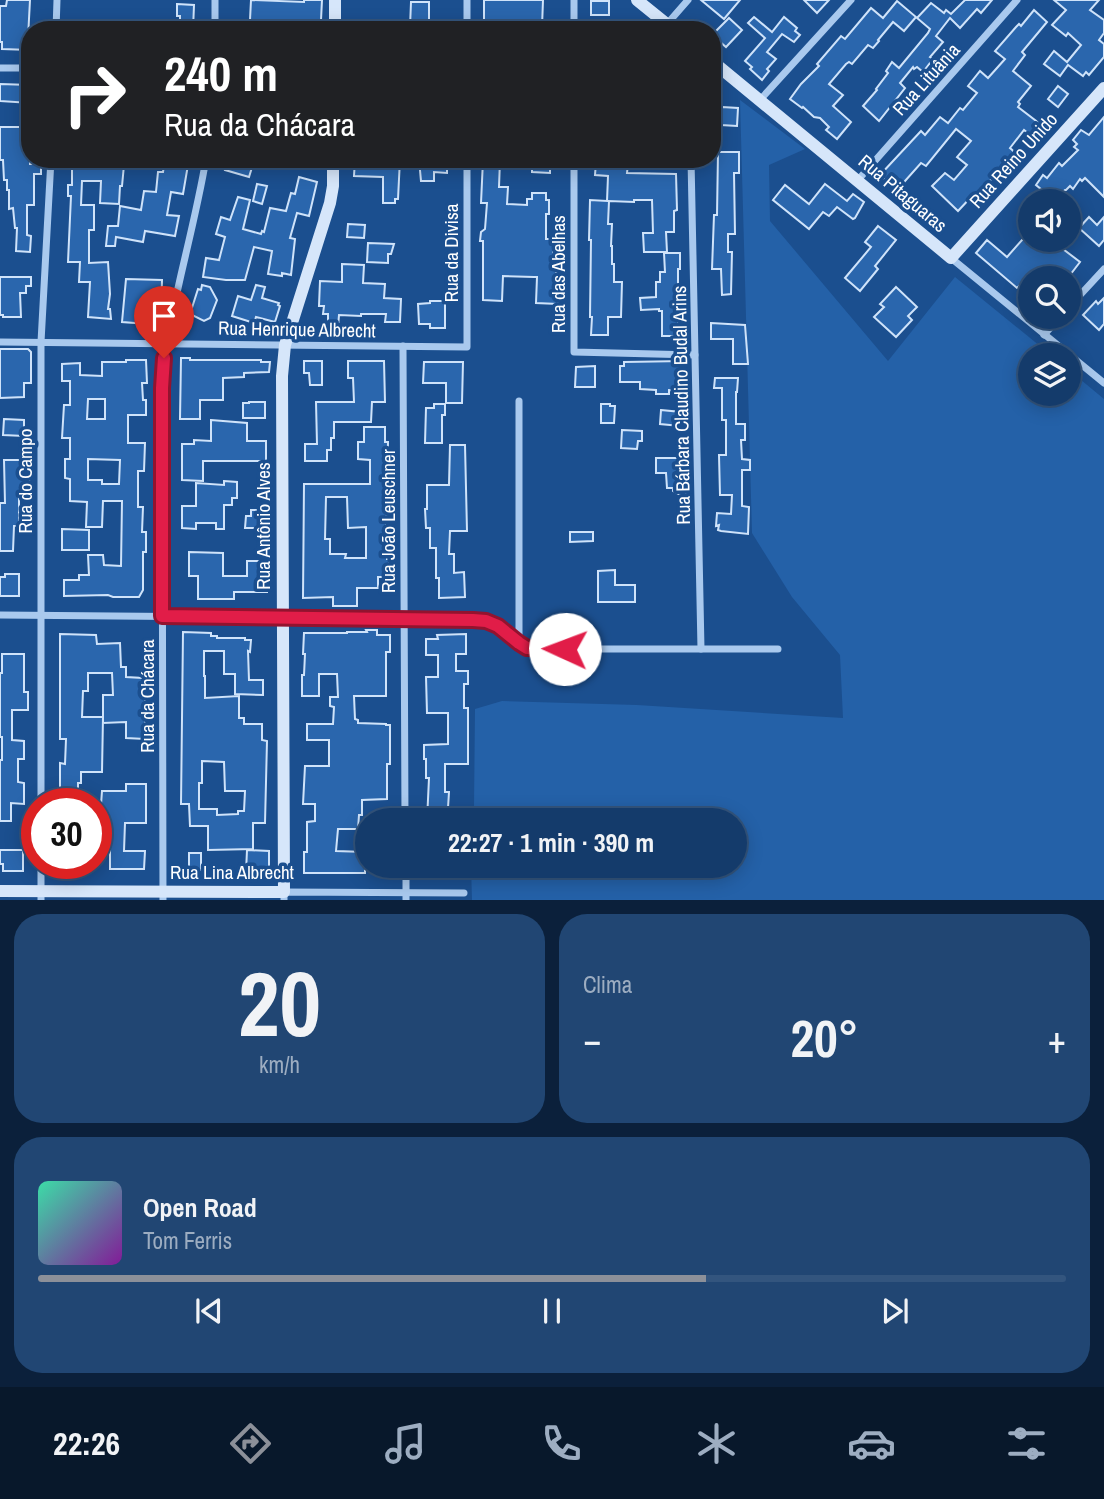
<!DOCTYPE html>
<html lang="pt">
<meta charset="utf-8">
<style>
:root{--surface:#143b6b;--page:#214673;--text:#f1f3f6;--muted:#9dadc1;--line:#33557e;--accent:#8c9099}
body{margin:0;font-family:"Archivo Narrow",sans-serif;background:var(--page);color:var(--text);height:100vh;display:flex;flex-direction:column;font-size:26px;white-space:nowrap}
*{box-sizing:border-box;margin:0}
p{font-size:23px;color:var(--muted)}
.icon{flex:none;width:38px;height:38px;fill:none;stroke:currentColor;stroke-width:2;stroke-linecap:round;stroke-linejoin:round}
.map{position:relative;height:900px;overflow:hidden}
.details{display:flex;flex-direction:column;gap:14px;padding:14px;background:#0b203b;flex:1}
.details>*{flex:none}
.hud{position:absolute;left:21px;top:21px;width:700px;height:147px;border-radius:28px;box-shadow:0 4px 18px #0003,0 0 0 2px var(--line);background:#202124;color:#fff;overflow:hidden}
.tools{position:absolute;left:1018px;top:189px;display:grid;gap:14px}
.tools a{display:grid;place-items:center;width:63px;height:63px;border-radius:50%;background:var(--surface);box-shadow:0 4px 18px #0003,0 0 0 2px var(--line);font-size:35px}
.speed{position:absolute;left:21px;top:788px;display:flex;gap:14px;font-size:35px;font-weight:700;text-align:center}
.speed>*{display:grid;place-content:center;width:91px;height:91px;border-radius:50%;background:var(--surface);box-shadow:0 4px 18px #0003,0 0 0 2px var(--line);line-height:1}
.speed .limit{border:10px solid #d22;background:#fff;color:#111}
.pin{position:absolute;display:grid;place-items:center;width:60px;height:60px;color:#fff;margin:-72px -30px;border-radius:50% 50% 50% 0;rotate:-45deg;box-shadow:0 0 7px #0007}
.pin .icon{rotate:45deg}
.me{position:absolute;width:77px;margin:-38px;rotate:272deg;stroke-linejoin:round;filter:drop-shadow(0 0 5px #0008)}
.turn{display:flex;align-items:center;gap:24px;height:147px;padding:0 28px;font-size:32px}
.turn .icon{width:91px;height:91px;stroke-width:2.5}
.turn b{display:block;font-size:49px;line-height:60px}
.big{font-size:52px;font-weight:700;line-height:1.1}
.details .card{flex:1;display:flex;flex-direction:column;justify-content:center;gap:10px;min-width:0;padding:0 24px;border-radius:28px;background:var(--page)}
.details .dial{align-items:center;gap:0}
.dial b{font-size:91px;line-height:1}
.song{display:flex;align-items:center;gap:21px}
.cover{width:84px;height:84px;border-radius:10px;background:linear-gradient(135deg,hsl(160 70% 55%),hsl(290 70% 35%))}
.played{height:7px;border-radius:4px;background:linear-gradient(90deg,var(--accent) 65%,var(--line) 65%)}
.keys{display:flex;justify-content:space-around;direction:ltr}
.heat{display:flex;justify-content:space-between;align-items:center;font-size:38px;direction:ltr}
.details .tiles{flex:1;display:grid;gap:14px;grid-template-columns:1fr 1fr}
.card:last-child{grid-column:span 2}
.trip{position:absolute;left:355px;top:808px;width:392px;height:70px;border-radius:35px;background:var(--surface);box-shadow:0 4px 18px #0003,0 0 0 2px var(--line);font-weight:700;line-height:70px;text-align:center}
.tabs{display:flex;height:112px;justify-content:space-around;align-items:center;background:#08182b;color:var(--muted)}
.tabs .icon{width:49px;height:49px}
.tabs .selected{color:var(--accent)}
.tabs b{font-size:32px;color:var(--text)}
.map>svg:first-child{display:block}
</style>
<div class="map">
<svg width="1104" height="901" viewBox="0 0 1104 901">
<rect width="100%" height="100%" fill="#1b4f8f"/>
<path fill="#2461a8" d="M740,100L805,149L769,165L770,221L888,361L955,277L1051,355H1031V394H1069V370L1104,399V900H472L471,866H506L514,874L532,866H735V821H487L474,808L475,709L502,701L637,705L843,718L840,655L792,597L752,533Z"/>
<g fill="#2a66ad" stroke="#cfe3fa" stroke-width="2" fill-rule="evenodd">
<path d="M7,0H30L28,38H30V50L2,49V42H0V6H6Z"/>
<path d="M251,0L304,2V0H322L321,20H319V30H304V24L274,23V30H262V20H250Z"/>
<path d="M484,0H543L542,27H505V29H484Z"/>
<path d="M701,0H740L724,19Z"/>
<path d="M804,0H829L817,13Z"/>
<path d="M965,0H992L981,13L977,9L960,28L950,18L936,36L943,42L930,57L933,59L923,72L917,67L914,69L913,67L900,83L905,88L879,121L863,106L877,90L876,89L888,73L886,71L892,62L899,68L928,33L930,29L917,18L931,3L944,13L946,10L951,14Z"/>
<path d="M1054,0H1099L1090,10L1104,20V33L1099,40L1104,44V57L1089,75L1086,72L1083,76L1068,65L1060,76L1044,64L1054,51L1067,62L1081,45L1068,33L1066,36L1052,25L1066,10Z"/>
<rect x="591" y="1" width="18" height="14"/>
<path d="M897,1L916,17L904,31L893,22L878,40L879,41L873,48L868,45L852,64L849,62L846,64L829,84L843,95L833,106L851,122L837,139L826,130L829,127L820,118L814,117L803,107L802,108L790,99L801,84L819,66L817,64L841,36L845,39L871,8L883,18Z"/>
<path d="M411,2H429V28L410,27Z"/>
<path d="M177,4L194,5L193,30H180V16H177Z"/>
<path d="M1034,10L1047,22L1022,52L1025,55L1013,71L1031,86L1018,102L1020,104L1018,107L1044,127L1035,139L1024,130L1010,148L1018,155L1012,162L1008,159L976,198L973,195L958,211L932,186L945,173L954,180L967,165L957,157L971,141L956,129L926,166L921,163L897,190L880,175L921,131L925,135L940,117L948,123L960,108L963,110L977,93L968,86L980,71L988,78L1005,59L995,51L1016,27L1019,24L1021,26Z"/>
<path d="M754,17L772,32L784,17L797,28L795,31L800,35L794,42L782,34L767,52L776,59L767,69L769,71L762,80L750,69L752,67L745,61L765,38L748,23Z"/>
<path d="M729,18L742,30L726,47L712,35Z"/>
<path d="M712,82H721L720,120H712Z"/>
<path d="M0,84L30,85V103L0,101Z"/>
<path d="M1058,86L1068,94L1058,107L1048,99Z"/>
<path d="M722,107L738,108L737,126L721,125Z"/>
<path d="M1104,117V197L1085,178L1082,181L1080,179L1073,189L1070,186L1066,190H1065L1055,201H1045L1038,195L1042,190L1036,185L1043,175L1047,178L1059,163L1062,166L1078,150L1074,147L1077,144L1073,140L1081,130L1089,135Z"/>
<path d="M0,127H30V164H41V174H34V205H27V235L31,236L30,252L16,251L17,228H15L13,208L9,209V190H7V180H4L3,160H0Z"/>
<path d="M718,152H739V173H734L735,234H728V252H732L731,294L722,295L721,269H712L714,215H717Z"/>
<path d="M72,159H90V165H124L122,186H120L119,204L100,203L101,181H82L81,205H94V230H89V263L108,262L110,294L108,309H110L111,319L88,317L90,282H79L80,262H68L71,196H68V185H72Z"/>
<path d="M165,159H189L183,194L171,192L167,215L179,216L175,236L145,231L143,242L116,237L115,246H106L108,226H118L120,206L141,210L144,191L156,192L158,172H163Z"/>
<path d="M228,159H248L254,161L249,177L225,170Z"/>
<path d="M355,159H400L398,199H395V203H383V177L354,176Z"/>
<path d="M419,159H447V173L434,172V181H421Z"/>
<path d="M532,159H550V173L532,172Z"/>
<path d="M483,160H500L499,187H508L507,204L527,205V199H532V193H546V200H549V214H546V239H554L553,263H557L556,279H559L558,304L536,303L537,277H534L503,276L502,301L483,300V241H480L481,232L485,229L487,203H481Z"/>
<path d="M596,162L628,164L627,173L676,174L677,210L674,211V232H666L667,252H644L643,233H653L652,200H634V202L609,201L608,224H612L611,246H612V264H614V282H622L621,317H608V335H591L592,317H590L591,240H589L590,200L607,201L608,176L595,175Z"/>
<path d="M299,177L317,182L309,216L297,213L290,238L295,239L291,275L282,273V276L268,274L272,251L254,247L245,280H226L203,277L206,258L219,260L225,237L216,234L221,217L230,220L238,197L250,200L243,229L261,234L262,231L264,232L270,208L286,211L291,193L295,194Z"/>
<path d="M257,184L267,186L262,204L253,201Z"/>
<path d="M825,184L847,201L853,194L864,202L855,218L853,219L837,207L829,216L823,212L809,229L773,200L785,185L809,204Z"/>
<path d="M1089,217L1097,225L1104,217V240L1099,246L1079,228Z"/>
<path d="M348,224L365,225L364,238L347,237Z"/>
<path d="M878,226L896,240L875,266L878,269L860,291L845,278L871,247L865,242Z"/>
<path d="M987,240L1007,257L1022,240H1071L1063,249L1080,262L1070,275L1068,274L1065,278H1031V296L1019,286L1017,288L976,253Z"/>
<path d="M368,243L394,244L391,254H388V263L367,262Z"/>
<path d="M664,253H680V269H678V336H662V311H659V309L641,310L640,298L656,297V282H660V272H665Z"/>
<path d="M342,264L364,265L363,283L385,284L384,298L401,299L400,322H385L386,314H361V316L339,315L338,327L328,326V314H323L324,306H319L320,281L342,282Z"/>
<path d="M0,277H31V286H26V293H20L21,317H3V315H0Z"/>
<path d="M126,279L162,280L161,325L122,322Z"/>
<path d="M202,285L210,287L217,300L210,318L204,321L190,314L198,289L201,290Z"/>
<path d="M256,285L265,287L262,298L279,303L278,305L280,306L275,322L256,317L254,323L232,316L238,296L251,300Z"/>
<path d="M896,287L917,307L908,316L912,320L896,337L874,317L884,307L880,304Z"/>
<path d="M1104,298V324L1099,330L1083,315L1096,301L1098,304Z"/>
<path d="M430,301H445V328H430V324H419L418,304L430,303Z"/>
<path d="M711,323L745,325L748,364H733V339H711Z"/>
<path d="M0,349H28L31,352V383H24V397L0,398Z"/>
<path d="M181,358H190V360H261V362H270L269,372L244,373V377L223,378V400H200V419H180Z"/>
<path d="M126,360H146L147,383H142L143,400H146V415H128V443H145L144,471H138V507H143L142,532H146V552H143V590L139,597H113L108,595L64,596V580H79V575H89L88,555H103L104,565L121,566L122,501H103L102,527H86L87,502L70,501V479L65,478V459H70V438H62L64,405H70V381H62V364L80,363V375L102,376V362H126ZM88,399H105V419H87ZM88,459L120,460L119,484H102V480H88Z"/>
<path d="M304,361H322V385H310L309,373H304Z"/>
<path d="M348,361H384L385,402H372L371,422H334V438H331V450H327V461H305V444H317L316,402H354L353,378H348Z"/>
<path d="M684,361V377H682V391L669,390V394H656V390L640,389V382H620V366H624V362Z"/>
<path d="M424,362H463L462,403H446V383H423Z"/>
<path d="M595,366V387H575L576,367Z"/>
<path d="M715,378H738L737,392H736V424H745V440H741L742,459L750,460V470H742V506L749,507L748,534L721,531L718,530L719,525L716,526L717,513L731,514L732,495H720L719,455H726V420H722V388H714Z"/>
<path d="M249,402H265V418H243V403H249Z"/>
<path d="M434,404H445V415H442V443H425L426,408H434Z"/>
<path d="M601,404H610V406H615L614,423H601Z"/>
<path d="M661,410L681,412L680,426L660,424Z"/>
<path d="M4,419L24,420V436L3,435Z"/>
<path d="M211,420L247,423V441H266V461H203V481L182,480V444H194V440L211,441Z"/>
<path d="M364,427H385V442H388L386,532H387V559H389V577H378V588H357V606H333V597L303,598L304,484H370V460L358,459V442H364ZM326,497H347L348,528L366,527V558H345L346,554H330V539H325Z"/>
<path d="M622,430L642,431V441H638L637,449L621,448Z"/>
<path d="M450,445H465L467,531H450L449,554H454V573L464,572L465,597L439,598V578H436V548H430V528H426L425,509H427V485H449Z"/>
<path d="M656,458H679L680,475H686V498L673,491V488H667L666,473H656Z"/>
<path d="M4,460H24L25,479H29L30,496L19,497V526H14L13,551H0V503H5Z"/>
<path d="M224,481L237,482V498H232V505H224V529H216V523H196V529L182,528V506H196V483L224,485Z"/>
<path d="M251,510H263V528H245L246,516H251Z"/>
<path d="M62,529L89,530V550H62Z"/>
<path d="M570,532H593V541L570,542Z"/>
<path d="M189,552L223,553V576H247V561H259V578H267V592H234V599H198V576H189Z"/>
<path d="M615,570V585H635V602H598V571Z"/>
<path d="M5,574H19V596H0V577H5Z"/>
<path d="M366,630H377V635H390V652H386V696H354L355,719L358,720V723L386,724V725H390V764H387V799L362,800V815H359L358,829H338L336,851L365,852V873H304V852H307V822L315,821V804H303L305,766H329V740H307V724H333L334,707L330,706V697H338L337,674H319V696H302V675H304L305,654H303L304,633H347V632H367Z"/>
<path d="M183,632L211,633V636H217V638H245V640H251L250,652L248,651L249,680H263V695L235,694V674H224V651H204V676H205V698L239,696V718H244V724H262V740L267,741L265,823H253V849L208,850V826H190L189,804H181ZM202,761L224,762L225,791H245L244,811H238V814L217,815V809H199V783H202Z"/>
<path d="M60,634L96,635L97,644L120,643L121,667H126V677L143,678V696H145V739L126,738V722L103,723V695H113L112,673H88V691H83L82,717H103L102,772H81V783H78V803H60V763L65,764L66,739H60Z"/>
<path d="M466,634V654H456V671H468V684H464V708H468V764H445V792H449L448,808H473V821H427L429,778H426V759H424V745L448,744V713H427L426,677H438V655H426V639H438L437,635Z"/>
<path d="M2,654H24V692H28V710H12V740L24,741V759H18V782L24,783V804L11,803V821H0V760H2V737H0V673H2Z"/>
<path d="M126,784H146V823H125L124,851H145L144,869H110V849H96V805H101L102,791H126Z"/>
<path d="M0,850H23V871H3V864H0Z"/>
<path d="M247,850L269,851V872H246Z"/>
<rect x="189" y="853" width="12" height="17"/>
</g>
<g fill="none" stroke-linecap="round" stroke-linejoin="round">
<g stroke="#a9c9ee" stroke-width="7">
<path d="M467,0V30"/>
<path d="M574,0V30"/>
<path d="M667,24L688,0"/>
<path d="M56,30L57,0"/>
<path d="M215,30V0"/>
<path d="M0,68H30"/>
<path d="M760,100L851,0"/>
<path d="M574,159V352L695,355"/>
<path d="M687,159H691L701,649"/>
<path d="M858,180L1017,0"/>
<path d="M951,258L1104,383"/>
<path d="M1069,307L1104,269"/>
<path d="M1044,335L1060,317"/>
<path d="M0,342L467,347V159"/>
<path d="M403,346L405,821"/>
<path d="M0,615L460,619C474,620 487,620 499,627C514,636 518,647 537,649H778"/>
<path d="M519,643V401"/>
<path d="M41,803V342L51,159"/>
<path d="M406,866V901"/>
<path d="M41,901V863"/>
<path d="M163,901L162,371C172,300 194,230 206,159"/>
<path d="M284,901V892L464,893"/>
</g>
<g stroke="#d6e6fa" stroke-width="12">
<path d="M637,0L674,30"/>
<path d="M335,30V0"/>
<path d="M712,61L951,258L1104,88"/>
<path d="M0,891L284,892L282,376L285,345L330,203L333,186V159"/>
</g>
</g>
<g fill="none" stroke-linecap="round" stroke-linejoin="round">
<defs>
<path id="route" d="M164,358L162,388V616L473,620L486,621L498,626L519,643L527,648L565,649"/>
</defs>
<use href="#route" stroke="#92132f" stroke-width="18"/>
<use href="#route" stroke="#e11d48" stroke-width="12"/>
</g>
<g text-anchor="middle" stroke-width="7" stroke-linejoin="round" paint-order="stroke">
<g font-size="19" fill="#fff" stroke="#1b4f8f">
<text transform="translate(926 79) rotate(-48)" y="7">Rua Lituânia</text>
<text transform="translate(1013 160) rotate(-48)" y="7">Rua Reino Unido</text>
<text transform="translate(903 193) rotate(40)" y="7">Rua Pitaguaras</text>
<text transform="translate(451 253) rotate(-90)" y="7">Rua da Divisa</text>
<text transform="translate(558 274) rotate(-90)" y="7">Rua das Abelhas</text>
<text transform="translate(297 329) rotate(1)" y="7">Rua Henrique Albrecht</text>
<text transform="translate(681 405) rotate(-91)" y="7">Rua Bárbara Claudino Budal Arins</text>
<text transform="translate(25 481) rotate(-90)" y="7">Rua do Campo</text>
<text transform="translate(388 521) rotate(-90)" y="7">Rua João Leuschner</text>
<text transform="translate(263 526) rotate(-90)" y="7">Rua Antônio Alves</text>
<text transform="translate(147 696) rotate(-90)" y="7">Rua da Chácara</text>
<text x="232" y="879">Rua Lina Albrecht</text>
</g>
</g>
</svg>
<div class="tools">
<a><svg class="icon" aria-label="sound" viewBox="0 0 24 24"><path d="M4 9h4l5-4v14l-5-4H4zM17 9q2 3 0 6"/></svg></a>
<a><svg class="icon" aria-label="search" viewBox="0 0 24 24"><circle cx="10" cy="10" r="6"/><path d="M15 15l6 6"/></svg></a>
<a><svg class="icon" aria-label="layers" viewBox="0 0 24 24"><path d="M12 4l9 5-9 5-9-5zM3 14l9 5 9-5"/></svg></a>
</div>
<div class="speed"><div class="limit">30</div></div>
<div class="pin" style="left:164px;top:358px;background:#d93025"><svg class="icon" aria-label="arrive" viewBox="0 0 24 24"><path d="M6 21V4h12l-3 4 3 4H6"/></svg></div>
<svg class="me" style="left:565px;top:649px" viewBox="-20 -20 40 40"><circle r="19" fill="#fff"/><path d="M0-13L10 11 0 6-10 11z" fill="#e11d48"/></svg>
<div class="trip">22:27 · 1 min · 390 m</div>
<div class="hud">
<div class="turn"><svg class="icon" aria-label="right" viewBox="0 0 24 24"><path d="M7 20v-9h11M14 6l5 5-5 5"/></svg><div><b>240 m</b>Rua da Chácara</div></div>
</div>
</div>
<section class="details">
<div class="tiles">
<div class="card dial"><b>20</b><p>km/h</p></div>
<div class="card"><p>Clima</p>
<div class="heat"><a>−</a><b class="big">20°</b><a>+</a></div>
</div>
<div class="card">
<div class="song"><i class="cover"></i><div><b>Open Road</b><p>Tom Ferris</p></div></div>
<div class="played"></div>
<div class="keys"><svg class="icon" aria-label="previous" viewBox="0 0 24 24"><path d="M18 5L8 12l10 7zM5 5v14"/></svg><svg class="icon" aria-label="pause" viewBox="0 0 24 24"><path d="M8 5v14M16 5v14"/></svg><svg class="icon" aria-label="next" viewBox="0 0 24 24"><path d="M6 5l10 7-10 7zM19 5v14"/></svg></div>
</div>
</div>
</section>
<nav class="tabs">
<b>22:26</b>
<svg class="icon selected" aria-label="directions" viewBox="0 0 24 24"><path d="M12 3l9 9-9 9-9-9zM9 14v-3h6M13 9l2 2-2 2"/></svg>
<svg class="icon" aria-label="music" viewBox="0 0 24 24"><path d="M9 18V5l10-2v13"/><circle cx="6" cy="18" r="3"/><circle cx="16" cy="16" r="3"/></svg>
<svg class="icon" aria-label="phone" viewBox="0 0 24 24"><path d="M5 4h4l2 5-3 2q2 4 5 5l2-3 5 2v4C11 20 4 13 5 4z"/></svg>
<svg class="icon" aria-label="climate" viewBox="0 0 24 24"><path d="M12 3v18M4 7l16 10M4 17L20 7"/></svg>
<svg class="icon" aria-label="car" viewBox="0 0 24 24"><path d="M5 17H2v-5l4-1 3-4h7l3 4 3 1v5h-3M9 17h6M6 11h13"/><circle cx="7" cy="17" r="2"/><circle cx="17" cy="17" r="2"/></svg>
<svg class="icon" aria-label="filters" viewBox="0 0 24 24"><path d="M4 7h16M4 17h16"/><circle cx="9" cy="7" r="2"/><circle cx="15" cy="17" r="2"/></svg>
</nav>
